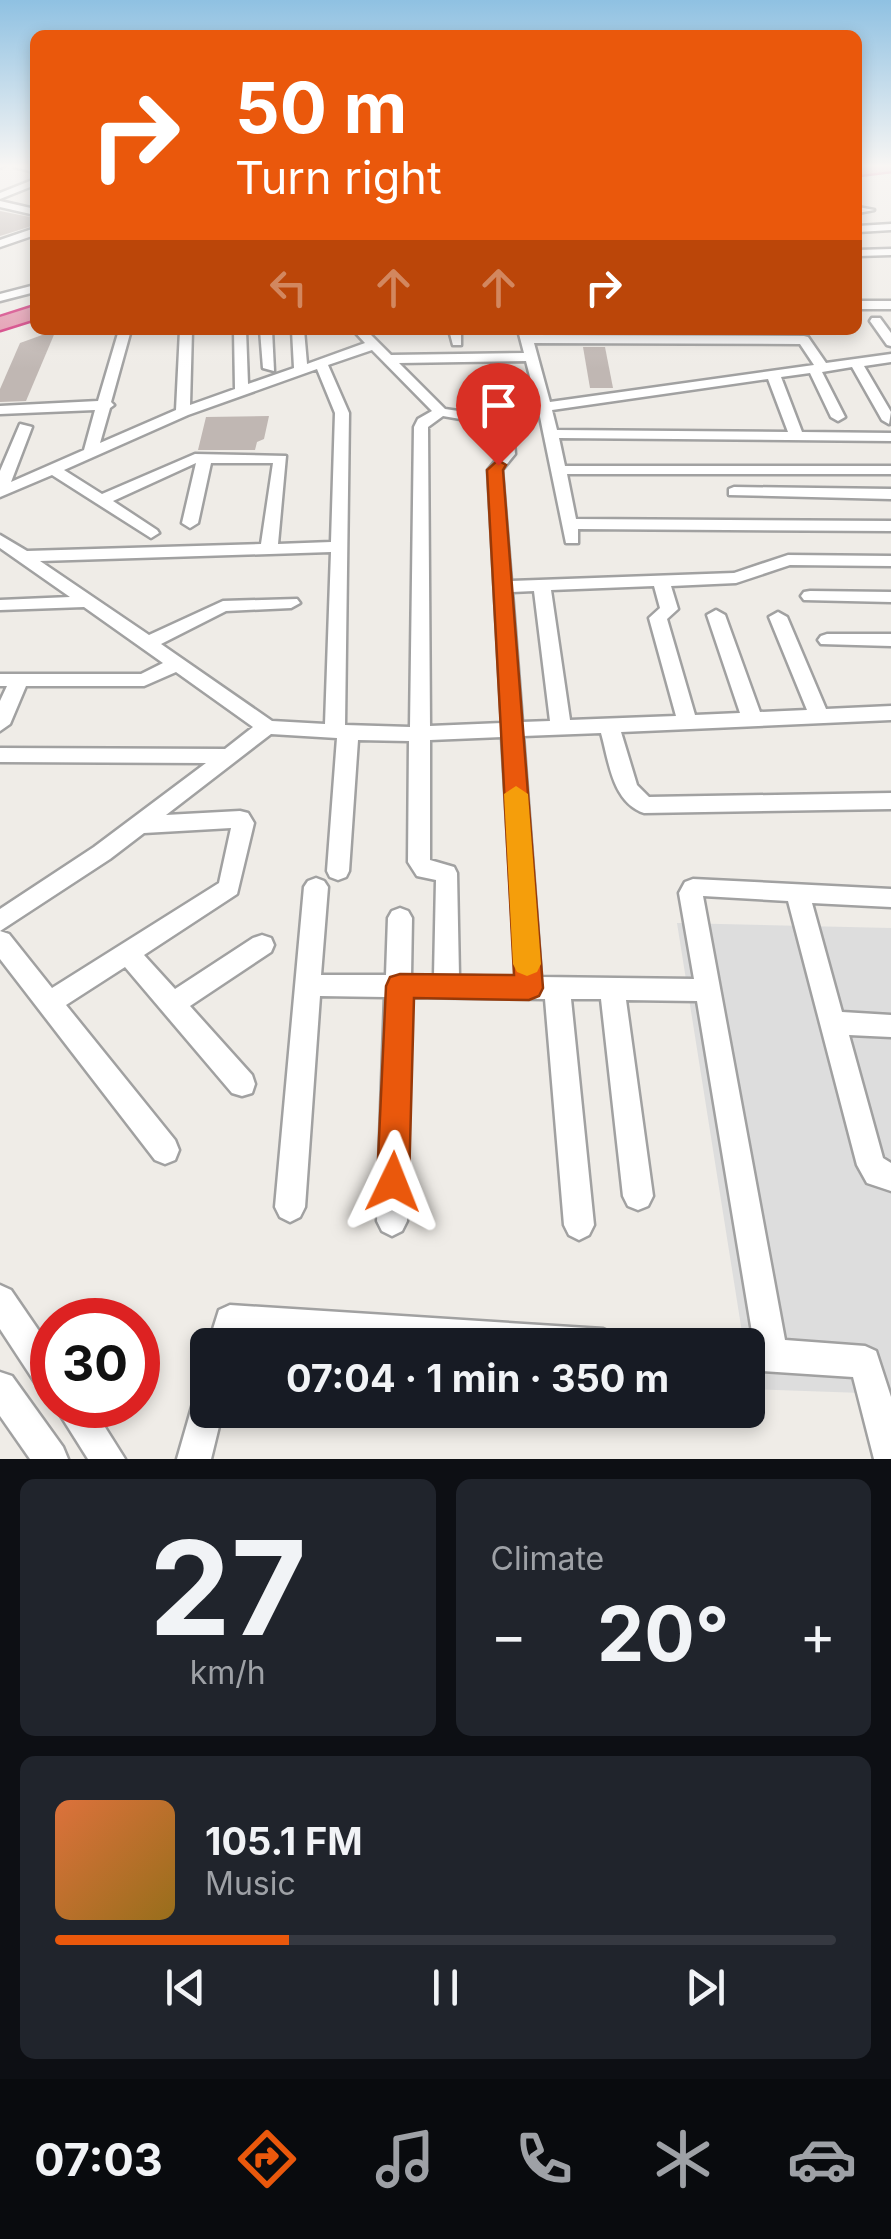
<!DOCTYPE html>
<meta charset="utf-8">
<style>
:root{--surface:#171b24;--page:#20242c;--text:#f1f3f6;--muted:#9ea1a6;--line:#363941;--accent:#ea580c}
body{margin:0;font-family:Inter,sans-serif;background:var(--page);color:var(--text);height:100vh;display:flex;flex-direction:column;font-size:38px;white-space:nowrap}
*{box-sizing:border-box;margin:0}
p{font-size:32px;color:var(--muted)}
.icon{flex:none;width:55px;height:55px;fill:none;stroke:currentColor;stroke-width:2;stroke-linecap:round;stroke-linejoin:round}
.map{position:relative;height:1459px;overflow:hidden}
.details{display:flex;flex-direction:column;gap:20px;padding:20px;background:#0d0f14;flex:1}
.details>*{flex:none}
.guide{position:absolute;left:30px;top:30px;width:832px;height:305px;border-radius:15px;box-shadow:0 5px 15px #0003;background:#ea580c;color:#fff;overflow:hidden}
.speed{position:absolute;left:30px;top:1298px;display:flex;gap:20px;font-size:50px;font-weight:700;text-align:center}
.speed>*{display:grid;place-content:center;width:130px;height:130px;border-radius:50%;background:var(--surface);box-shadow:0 5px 15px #0003;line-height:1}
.speed .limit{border:15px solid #d22;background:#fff;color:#111}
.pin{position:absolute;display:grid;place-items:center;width:85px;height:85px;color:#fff;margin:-102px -42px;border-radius:50% 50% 50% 0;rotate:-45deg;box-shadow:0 0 10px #0007}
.pin .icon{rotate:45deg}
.me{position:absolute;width:110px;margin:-55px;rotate:2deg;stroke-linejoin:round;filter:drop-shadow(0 0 8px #0008)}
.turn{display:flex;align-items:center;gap:35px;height:210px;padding:0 40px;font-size:45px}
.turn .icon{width:130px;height:130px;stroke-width:2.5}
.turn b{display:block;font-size:70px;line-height:85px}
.lanes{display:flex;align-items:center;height:95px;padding:0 40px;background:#0003;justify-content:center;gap:50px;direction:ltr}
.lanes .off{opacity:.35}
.big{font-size:75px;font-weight:700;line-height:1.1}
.details .tile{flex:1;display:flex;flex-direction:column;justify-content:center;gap:15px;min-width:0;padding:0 35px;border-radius:15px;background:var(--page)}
.details .dial{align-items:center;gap:0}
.dial b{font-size:130px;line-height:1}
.song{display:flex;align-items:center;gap:30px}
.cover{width:120px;height:120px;border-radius:15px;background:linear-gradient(135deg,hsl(20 70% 55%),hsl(40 70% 35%))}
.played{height:10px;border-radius:5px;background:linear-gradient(90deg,var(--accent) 30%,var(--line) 30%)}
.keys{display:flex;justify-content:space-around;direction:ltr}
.heat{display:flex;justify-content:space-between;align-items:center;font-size:55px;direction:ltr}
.details .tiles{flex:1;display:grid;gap:20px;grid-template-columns:1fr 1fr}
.tile:last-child{grid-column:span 2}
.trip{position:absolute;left:190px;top:1328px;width:575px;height:100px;border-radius:15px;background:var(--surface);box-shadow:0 5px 15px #0003;font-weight:700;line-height:100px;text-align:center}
.tabs{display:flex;height:160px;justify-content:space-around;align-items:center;background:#090b0e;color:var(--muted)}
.tabs .icon{width:70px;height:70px}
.tabs .current{color:var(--accent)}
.tabs b{font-size:45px;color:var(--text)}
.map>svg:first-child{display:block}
</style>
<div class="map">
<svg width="891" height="1459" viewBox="0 0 891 1459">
<rect width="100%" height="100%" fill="#efece7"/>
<path fill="#ddd" d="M677,923L891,928V1394L751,1389L748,1345H744Z"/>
<g fill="#c0b7b3">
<path d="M0,211L35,218V225L0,236Z"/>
<path d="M56,330L26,401L0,402V389L20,343Z"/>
<path d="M583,347H605L613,388H590Z"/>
<path d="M269,416L264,439L257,442L255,450H198L206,417Z"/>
</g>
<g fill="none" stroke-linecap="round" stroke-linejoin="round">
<defs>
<g id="street">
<path d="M0,165H5L0,168Z"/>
<path d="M13,165L35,166V172L14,167Z"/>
<path d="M35,179V185L0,199V193Z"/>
<path d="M0,201L35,209V215L0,207Z"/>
<path d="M858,207L874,210L858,213Z"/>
<path d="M891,224V230L858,232V226Z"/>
<path d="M35,228V235L0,247V240Z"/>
<path d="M891,249V255L858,256V250Z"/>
<path d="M35,285V292L0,301V294Z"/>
<rect x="858" y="301" width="33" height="8"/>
<path d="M872,318H880L891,333V346L887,345L870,321Z"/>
<path d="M119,330H131L111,402L114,405L110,408L100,443L176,410L180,330H192L190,405L235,389L234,330H246L248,384L294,368L292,330H304L307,364L365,343L353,330H366L391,355L524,353L518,330H530L532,335L804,336L808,337L826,363L891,354V362L864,366L891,412L889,424L882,420L852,367L822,372L845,417L838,421L831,417L810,373L781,377L802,432L891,433V441L559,438L565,466H891V474H567L576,519L891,521V531L578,529V543H566L539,412L512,416L515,454L502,470L511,581L734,573L788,555L891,556V566L790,565L736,583L671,586L678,609L667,619L695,715L740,713L707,615L716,610L725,615L760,712L807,710L769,617L778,612L787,617L826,709L891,706V720L621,732L637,785L649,797L891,793V809L644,813C612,802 609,761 601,733L523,736L541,977L694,979L679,893L685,882L693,879L891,889V907L812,903L842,1012L891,1015V1037L849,1035L883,1158L891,1163V1191L867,1183L857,1165L788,901L703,896L785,1340L865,1346L876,1351L891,1397V1459H874L853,1377L748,1370V1345H736L753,1338L697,1001L626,1000L653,1196L648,1206L638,1210L628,1206L623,1196L601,999H571L594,1225L589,1235L579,1240L569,1235L564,1225L545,999L411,997L407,1221L402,1231L392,1236L382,1231L377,1221L385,997L320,996L305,1207L300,1217L290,1222L280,1217L275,1207L304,887L308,881L316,878L324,881L328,887L321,975H386L388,918L392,911L400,908L408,911L412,918L411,976H434L436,880L417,876L408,862L409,741L358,740L349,871L346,877L338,880L330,877L327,871L337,738L271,734L166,815L240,811L248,813L254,823L237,894L144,955L175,989L253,938L262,935L271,938L274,945L271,952L190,1006L252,1075L255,1084L252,1093L242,1096L232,1093L125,967L66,1005L175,1140L179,1150L175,1160L165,1164L155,1160L0,959V931L9,934L52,988L219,883L231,828L144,833L110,859L0,931V909L94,847L206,763L0,762V748L225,749L253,727L176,672L144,686H26L10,724L0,731V701L7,686H0V674H141L163,663L84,607L0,610V600L70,597L0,548V535L27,551L261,544L273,463H211L198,523L190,528L182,523L196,463L113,501L157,530L159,533L151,538L52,475L0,497V471L20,424L32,427L11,482L84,450L95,410L0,414V406L98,401ZM534,343L800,344L814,365L550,402ZM372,350L432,411L418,419L414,427L410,727L345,725L349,413L328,365ZM526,361L537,404L472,413L445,409L399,363ZM317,369L335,413L331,542L278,544L286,456L195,454L102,494L64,470L188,415ZM768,379L788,432L557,430L552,410ZM443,416L472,421L498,417L501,454L488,470L502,723L430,726L428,427ZM331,552L325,724L272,721L161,644L226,611L291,608L300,603L297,599L223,601L149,635L40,561ZM654,586L660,608L649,618L676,716L570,720L551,590ZM534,591L550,721L522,722L512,592ZM502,737L516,977L459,976L457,873L454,867L430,860V740Z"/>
<path d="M260,330H272L274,371L263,368Z"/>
<path d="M449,330H461V345H453Z"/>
<path d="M734,487L891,489V499L729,495V489Z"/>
<path d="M810,591L891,592V602L804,600L801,596L804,592Z"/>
<path d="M827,634H891V646L821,644L818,640L821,636Z"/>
<path d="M0,1285L11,1290L52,1350V1394L40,1390L0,1329Z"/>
<path d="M230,1305L603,1329L614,1334L619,1345H357L242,1338L240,1345H208L219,1310Z"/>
<path d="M0,1372L12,1376L63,1447L68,1459H30L0,1416Z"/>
<path d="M208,1389V1410H223L211,1459H177L196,1393Z"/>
<path d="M54,1405H91L125,1459H88Z"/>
</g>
<g id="highway">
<path d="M858,165H891V171L858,175Z"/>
<path d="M35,306V319L0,330V317Z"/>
</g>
</defs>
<use href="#street" stroke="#a1a1a1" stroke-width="5"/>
<use href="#highway" stroke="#d03179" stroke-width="5"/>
<use href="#street" fill="#fff" fill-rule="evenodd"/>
<use href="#highway" fill="#e194ab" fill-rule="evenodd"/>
</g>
<linearGradient id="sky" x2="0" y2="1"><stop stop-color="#8fc1e2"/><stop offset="0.45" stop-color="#f8f6f4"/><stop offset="1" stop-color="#f8f6f4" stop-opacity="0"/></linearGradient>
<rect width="891" height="369" fill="url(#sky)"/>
<path fill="#ea580c" stroke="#983908" stroke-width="2.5" d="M498,460L506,465L503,470L543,988L539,996L529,1000L414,998L409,1182L405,1193L393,1198L381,1193L377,1182L386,986L390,977L400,974L514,975L487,470Z"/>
<path fill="#f59e0b" d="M516,786L528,794L541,964L537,972L527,976L517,972L513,964L504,794Z"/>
</svg>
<div class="speed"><div class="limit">30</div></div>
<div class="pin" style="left:498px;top:465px;background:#d93025"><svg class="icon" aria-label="arrive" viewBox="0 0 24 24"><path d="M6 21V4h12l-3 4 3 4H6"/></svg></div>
<svg class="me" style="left:393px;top:1182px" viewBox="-20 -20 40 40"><path d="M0-17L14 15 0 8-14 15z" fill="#ea580c" stroke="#fff" stroke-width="4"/></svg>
<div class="trip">07:04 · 1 min · 350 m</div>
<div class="guide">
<div class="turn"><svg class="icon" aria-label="right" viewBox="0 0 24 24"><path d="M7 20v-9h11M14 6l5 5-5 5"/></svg><div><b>50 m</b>Turn right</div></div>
<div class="lanes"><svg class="icon off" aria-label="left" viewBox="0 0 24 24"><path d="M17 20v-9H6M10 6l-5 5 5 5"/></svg><svg class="icon off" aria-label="ahead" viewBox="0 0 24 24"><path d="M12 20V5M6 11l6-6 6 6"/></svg><svg class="icon off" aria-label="ahead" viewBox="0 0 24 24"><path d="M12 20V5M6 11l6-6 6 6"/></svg><svg class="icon" aria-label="right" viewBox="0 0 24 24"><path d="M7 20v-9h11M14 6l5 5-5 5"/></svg></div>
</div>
</div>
<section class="details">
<div class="tiles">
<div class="tile dial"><b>27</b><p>km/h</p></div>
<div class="tile"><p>Climate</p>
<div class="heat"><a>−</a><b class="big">20°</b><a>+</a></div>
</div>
<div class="tile">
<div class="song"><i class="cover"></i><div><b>105.1 FM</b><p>Music</p></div></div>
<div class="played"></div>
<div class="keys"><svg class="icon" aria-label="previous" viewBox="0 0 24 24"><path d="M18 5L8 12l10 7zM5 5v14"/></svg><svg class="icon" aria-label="pause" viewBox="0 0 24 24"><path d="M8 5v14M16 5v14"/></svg><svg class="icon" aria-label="next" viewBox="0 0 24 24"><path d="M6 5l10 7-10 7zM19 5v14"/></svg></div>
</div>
</div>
</section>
<nav class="tabs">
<b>07:03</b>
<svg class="icon current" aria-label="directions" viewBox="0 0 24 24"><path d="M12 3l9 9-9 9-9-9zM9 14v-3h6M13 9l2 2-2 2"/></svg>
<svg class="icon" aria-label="music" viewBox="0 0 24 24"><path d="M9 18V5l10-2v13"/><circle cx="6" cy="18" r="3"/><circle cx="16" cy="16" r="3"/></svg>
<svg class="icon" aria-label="phone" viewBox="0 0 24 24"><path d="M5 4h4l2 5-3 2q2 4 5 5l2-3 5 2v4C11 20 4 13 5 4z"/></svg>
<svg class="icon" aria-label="climate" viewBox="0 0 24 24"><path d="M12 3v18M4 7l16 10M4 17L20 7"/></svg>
<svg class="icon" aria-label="car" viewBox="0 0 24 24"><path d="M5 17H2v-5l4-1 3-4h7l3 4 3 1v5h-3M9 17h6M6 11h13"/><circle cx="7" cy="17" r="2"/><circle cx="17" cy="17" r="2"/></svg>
</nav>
